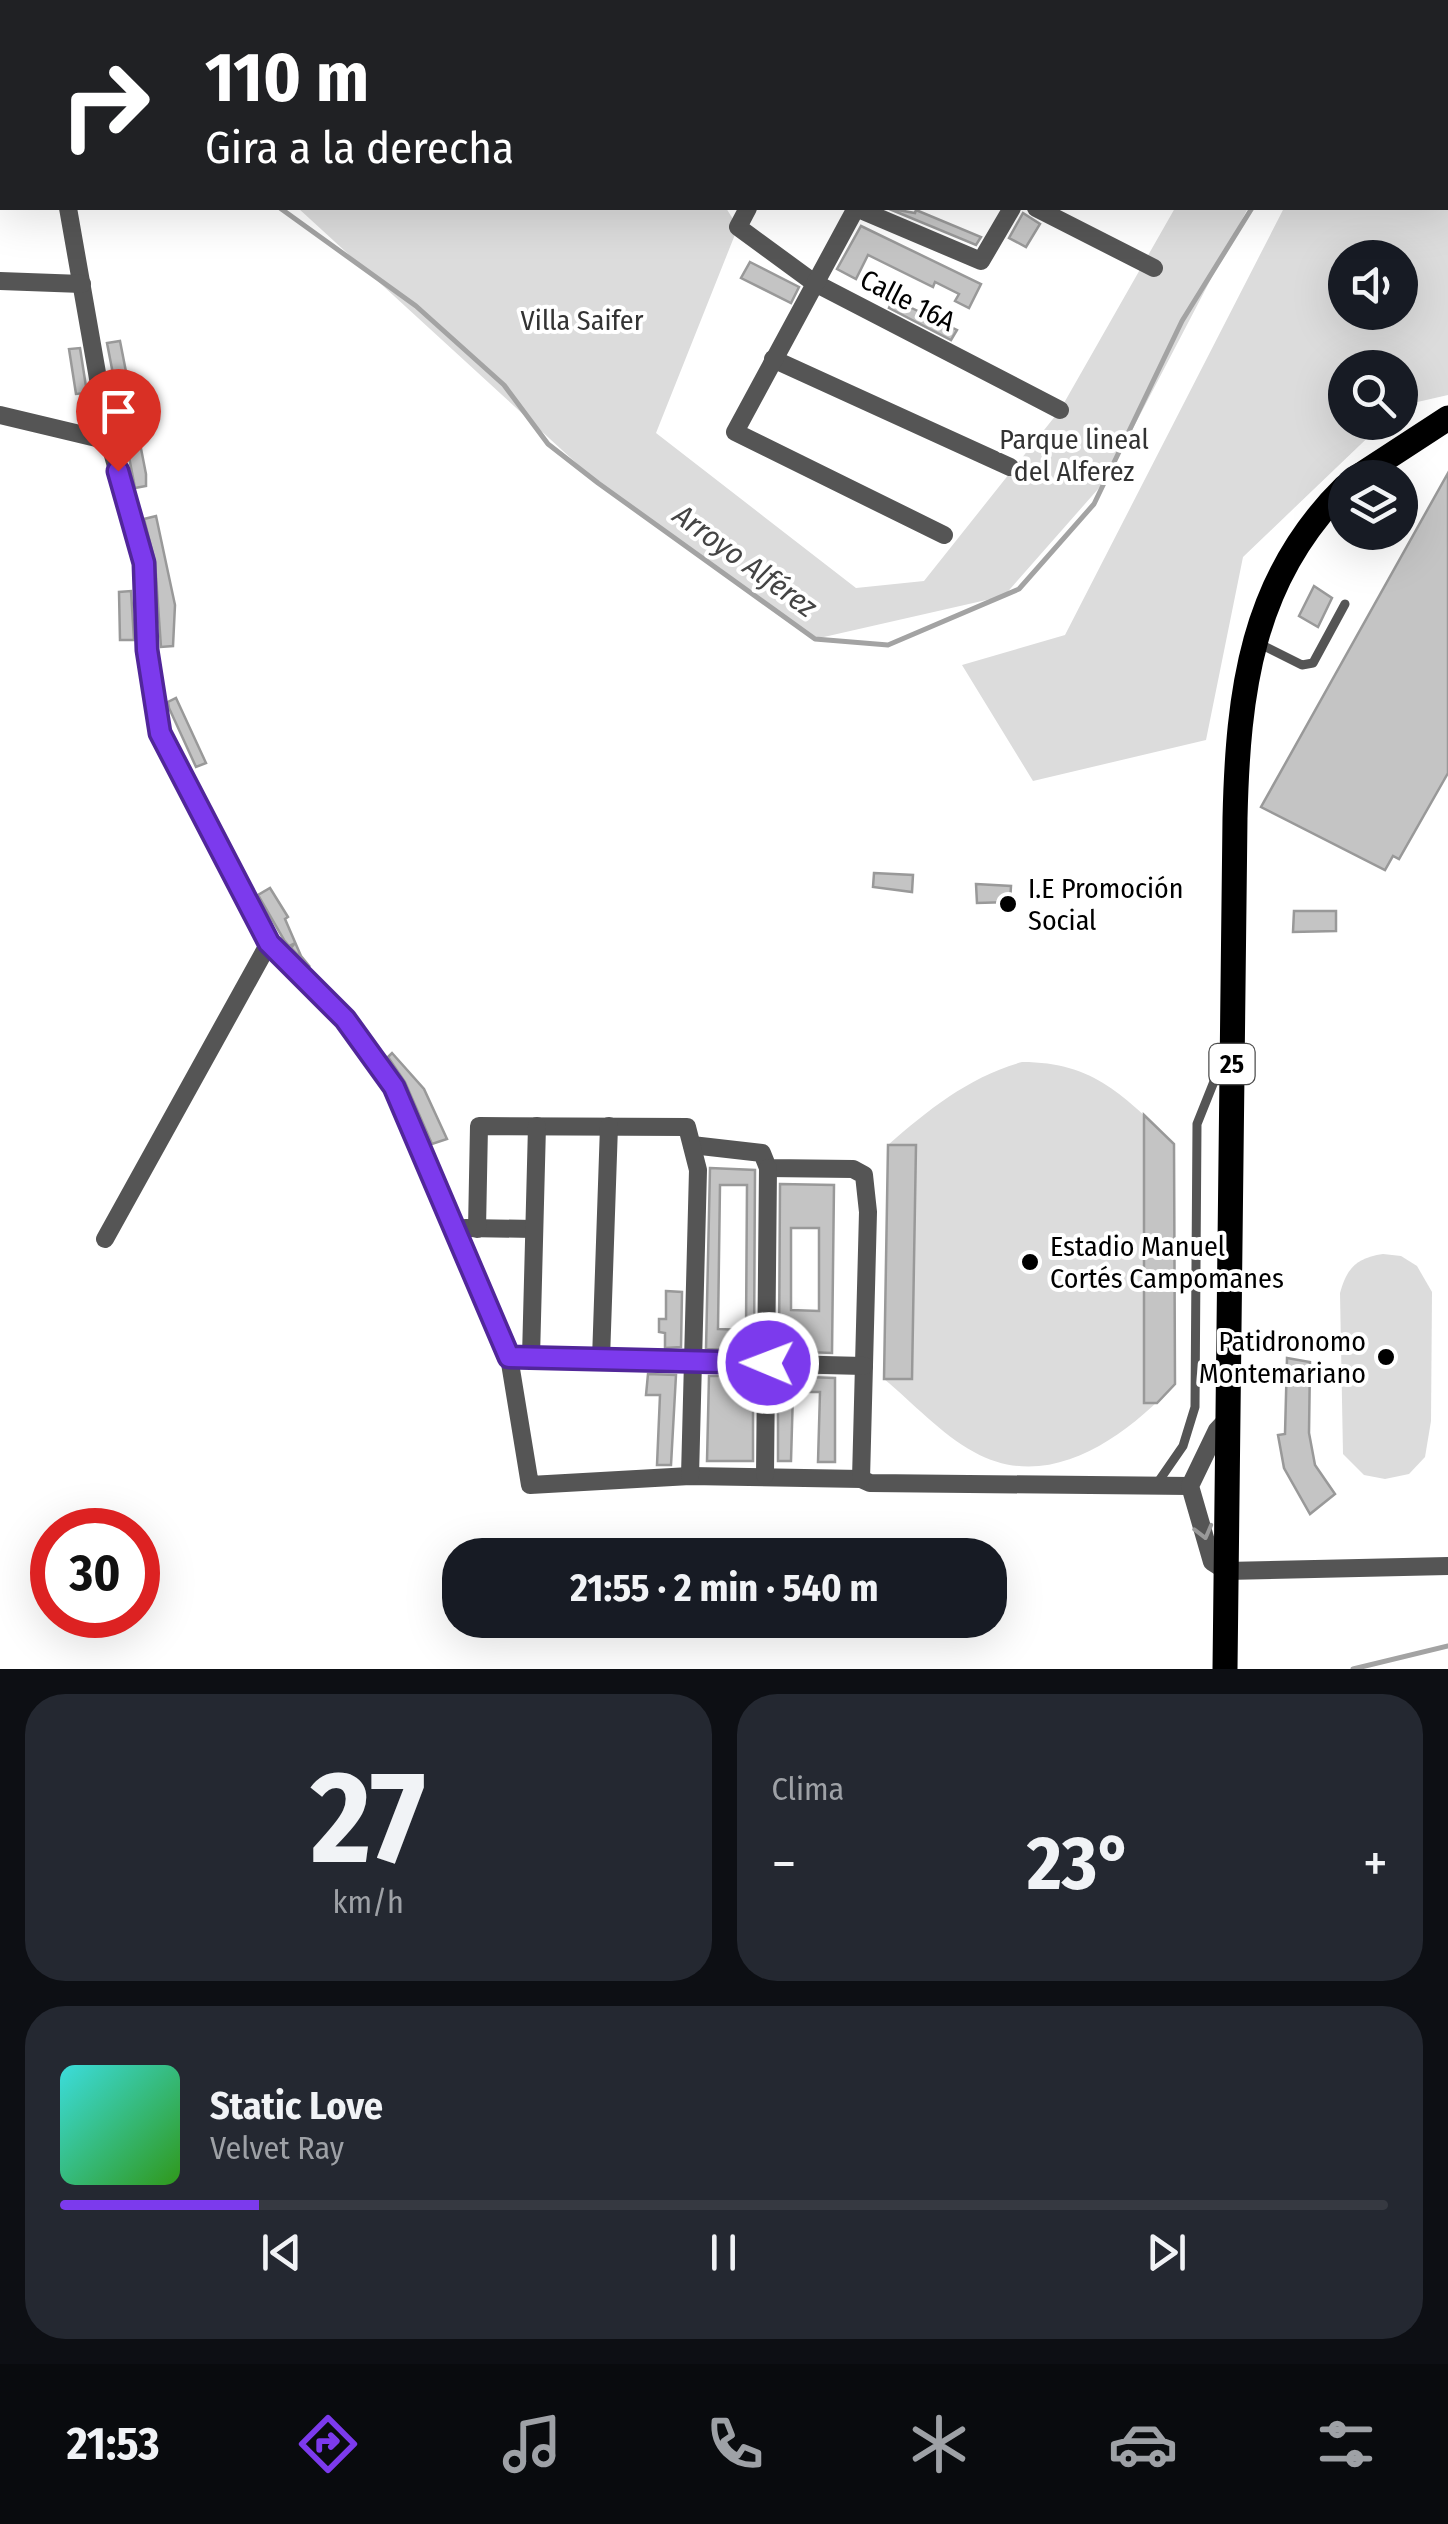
<!DOCTYPE html>
<html lang="es">
<meta charset="utf-8">
<style>
:root{--surface:#171b24;--page:#242831;--text:#f1f3f6;--muted:#9ea1a6;--line:#363941;--accent:#7c3aed}
body{margin:0;font-family:"Fira Sans Condensed",sans-serif;background:var(--page);color:var(--text);height:100vh;display:flex;flex-direction:column;font-size:38px;white-space:nowrap}
*{box-sizing:border-box;margin:0}
p{font-size:32px;color:var(--muted)}
.icon{flex:none;width:55px;height:55px;fill:none;stroke:currentColor;stroke-width:2;stroke-linecap:round;stroke-linejoin:round}
.map{position:relative;height:1669px;overflow:hidden}
.panel{display:flex;flex-direction:column;gap:25px;padding:25px;background:#0d0f14;flex:1}
.panel>*{flex:none}
.hud{position:absolute;left:0px;top:0px;width:1450px;height:210px;box-shadow:0 10px 40px #0002;background:#202124;color:#fff;overflow:hidden}
.buttons{position:absolute;left:1328px;top:240px;display:grid;gap:20px}
.buttons a{display:grid;place-items:center;width:90px;height:90px;border-radius:50%;background:var(--surface);box-shadow:0 10px 40px #0002;font-size:50px}
.speed{position:absolute;left:30px;top:1508px;display:flex;gap:20px;font-size:50px;font-weight:700;text-align:center}
.speed>*{display:grid;place-content:center;width:130px;height:130px;border-radius:50%;background:var(--surface);box-shadow:0 10px 40px #0002;line-height:1}
.speed .limit{border:15px solid #d22;background:#fff;color:#111}
.pin{position:absolute;display:grid;place-items:center;width:85px;height:85px;color:#fff;margin:-102px -42px;border-radius:50% 50% 50% 0;rotate:-45deg;box-shadow:0 0 10px #0007}
.pin .icon{rotate:45deg}
.me{position:absolute;width:110px;margin:-55px;rotate:271deg;stroke-linejoin:round;filter:drop-shadow(0 0 8px #0008)}
.turn{display:flex;align-items:center;gap:35px;height:210px;padding:0 40px;font-size:45px}
.turn .icon{width:130px;height:130px;stroke-width:2.5}
.turn b{display:block;font-size:70px;line-height:85px}
.big{font-size:75px;font-weight:700;line-height:1.1}
.panel .widget{flex:1;display:flex;flex-direction:column;justify-content:center;gap:15px;min-width:0;padding:0 35px;border-radius:40px;background:var(--page)}
.panel .dial{align-items:center;gap:0}
.dial b{font-size:130px;line-height:1}
.song{display:flex;align-items:center;gap:30px}
.cover{width:120px;height:120px;border-radius:15px;background:linear-gradient(135deg,hsl(180 70% 55%),hsl(110 70% 35%))}
.played{height:10px;border-radius:5px;background:linear-gradient(90deg,var(--accent) 15%,var(--line) 15%)}
.keys{display:flex;justify-content:space-around;direction:ltr}
.heat{display:flex;justify-content:space-between;align-items:center;font-size:55px;direction:ltr}
.panel .tiles{flex:1;display:grid;gap:25px;grid-template-columns:1fr 1fr}
.widget:last-child{grid-column:span 2}
.trip{position:absolute;left:442px;top:1538px;width:565px;height:100px;border-radius:40px;background:var(--surface);box-shadow:0 10px 40px #0002;font-weight:700;line-height:100px;text-align:center}
.dock{display:flex;height:160px;justify-content:space-around;align-items:center;background:#090b0e;color:var(--muted)}
.dock .icon{width:70px;height:70px}
.dock .selected{color:var(--accent)}
.dock b{font-size:45px;color:var(--text)}
.map>svg:first-child{display:block}
</style>
<div class="map">
<svg width="1448" height="1669" viewBox="0 0 1448 1669">
<rect width="100%" height="100%" fill="#fff"/>
<g fill="#dcdcdc" fill-rule="evenodd">
<path d="M1448,205V395L1400,406V368H1345V422L1383,423L1243,557L1206,740L1033,781L962,665L1065,635L1284,208ZM1345,258H1400V312H1345Z"/>
<path d="M298,208H726L738,227L656,433L856,588L924,581L1060,410L1175,208H1248L1106,480L1004,596L815,639L598,483Z"/>
<path d="M1022,1062C1095,1062 1125,1097 1174,1144L1175,1384C1125,1437 1049,1494 974,1452C941,1434 913,1403 884,1379L888,1145C929,1109 969,1077 1022,1062Z"/>
<path d="M1383,1254L1401,1256L1417,1266L1432,1292L1431,1421L1425,1457L1409,1474L1385,1479L1364,1475L1343,1454L1340,1293C1347,1268 1356,1258 1383,1254Z"/>
</g>
<g fill="none" stroke-linecap="round" stroke-linejoin="round">
<g stroke="#a3a3a3" stroke-width="5">
<path d="M1346,0L1347,2"/>
<path d="M0,77H2"/>
<path d="M1448,154V155"/>
<path d="M280,208L416,306L504,385L548,444L598,483L815,639L888,645L1019,589L1094,504L1182,321L1252,208"/>
<path d="M1353,1669L1448,1646"/>
</g>
</g>
<g fill="#c4c4c4" stroke="#999" stroke-width="2.5" fill-rule="evenodd">
<path d="M887,208L915,213L916,210L981,237L976,245Z"/>
<path d="M1023,213L1040,224L1026,247L1009,238Z"/>
<path d="M861,226L981,284L969,308L955,301L959,294L935,282L933,287L868,255L856,279L837,269Z"/>
<path d="M750,262L799,287L791,303L741,278Z"/>
<path d="M893,299L957,330L951,340L889,308Z"/>
<path d="M120,341L146,474V486L135,488L107,343Z"/>
<path d="M80,348L87,393L76,394L69,349Z"/>
<path d="M1448,473V773L1399,859L1393,856L1385,870L1261,807Z"/>
<path d="M156,516L175,605L173,646L161,647L155,562L144,519Z"/>
<path d="M1314,586L1332,598L1318,627L1299,616Z"/>
<path d="M131,591L134,640H120L119,592Z"/>
<path d="M176,698L206,763L196,767L169,708L168,702Z"/>
<path d="M874,873L913,875L912,892L873,887Z"/>
<path d="M976,884L1011,886L1010,902L977,903Z"/>
<path d="M270,888L288,917L285,919L301,956L310,967L291,948L295,943L289,946L284,940L258,895Z"/>
<path d="M1294,911H1336V931L1293,932Z"/>
<path d="M392,1053L424,1089L447,1139L432,1144L405,1082L388,1057Z"/>
<path d="M1144,1115L1174,1144L1175,1384L1157,1403H1144Z"/>
<path d="M888,1145H916L912,1379H884Z"/>
<path d="M710,1168L755,1170L754,1351L706,1349ZM720,1185H747L746,1330L718,1329Z"/>
<path d="M780,1184L834,1185L832,1353L779,1351ZM791,1228H819V1311L791,1310Z"/>
<path d="M666,1291L682,1292L681,1347L665,1348V1333L659,1332V1319H666Z"/>
<path d="M1287,1358L1310,1362L1309,1433L1315,1465L1335,1494L1310,1514L1284,1468L1278,1435L1285,1434Z"/>
<path d="M648,1374L676,1375L671,1465H657L660,1395H646Z"/>
<path d="M709,1376H753V1461H707Z"/>
<path d="M778,1376L835,1378V1462H818L820,1392H793L791,1461H778Z"/>
</g>
<g fill="none" stroke-linecap="round" stroke-linejoin="round">
<g stroke="#555" stroke-width="9">
<path d="M1260,644L1302,665L1313,663L1345,604"/>
<path d="M1156,1485L1183,1446L1195,1407L1197,1124L1225,1054"/>
</g>
<g stroke="#555" stroke-width="18">
<path d="M657,0L661,2"/>
<path d="M942,0L947,2"/>
<path d="M42,2L43,0"/>
<path d="M385,2L386,0"/>
<path d="M848,2L849,0"/>
<path d="M969,2L970,0"/>
<path d="M0,128L2,120"/>
<path d="M68,208L109,441L143,563L147,650L160,733L269,943L345,1019L394,1087L509,1357L530,1485L690,1476L861,1479L870,1483L1190,1486"/>
<path d="M748,208L738,227L813,282L1060,410"/>
<path d="M1036,208L1154,268"/>
<path d="M0,281L82,284"/>
<path d="M773,359L1010,467"/>
<path d="M0,415L109,441"/>
<path d="M944,535L735,432L856,208L981,261L1012,208"/>
<path d="M692,1145L762,1153L768,1168L853,1169L864,1175L868,1212L861,1479"/>
<path d="M465,1228L534,1229"/>
<path d="M477,1229L479,1126L687,1127L698,1170L690,1476"/>
<path d="M105,1239L269,943"/>
<path d="M509,1357L864,1366"/>
<path d="M531,1357L537,1126"/>
<path d="M601,1359L609,1126"/>
<path d="M1230,1416L1217,1430L1190,1486L1212,1562L1226,1571L1448,1566"/>
<path d="M765,1475L768,1168"/>
</g>
<g stroke="#000" stroke-width="25">
<path d="M1356,478L1448,418"/>
<path d="M1225,1669L1235,818C1238,693 1251,579 1345,487"/>
</g>
</g>
<defs><path id="oneway-chevron" d="M-2-3.5L2.5 0L-2 3.5" fill="none" stroke-width="1.6" stroke-linecap="round" stroke-linejoin="round" transform="scale(2.5)"/></defs>
<use stroke="#999" href="#oneway-chevron" transform="translate(1204 1532) rotate(75)"/>
<g fill="none" stroke-linecap="round" stroke-linejoin="round">
<defs>
<path id="route" d="M118,471L144,563L147,650L160,733L269,943L345,1019L394,1087L509,1357L768,1363"/>
</defs>
<use href="#route" stroke="#51269a" stroke-width="25"/>
<use href="#route" stroke="#7c3aed" stroke-width="18"/>
</g>
<g fill="#000" stroke="#fff" stroke-width="4">
<circle cx="1008" cy="904" r="10"/>
<circle cx="1030" cy="1262" r="10"/>
<circle cx="1386" cy="1357" r="10"/>
</g>
<g text-anchor="middle" stroke-width="8" stroke-linejoin="round" paint-order="stroke">
<rect fill="#fff" stroke="#4c4c4c" stroke-width="2.5" x="1209.5" y="1044" width="45" height="40" rx="8"/>
<g font-size="25" font-weight="bold" fill="#000">
<text x="1232" y="1073">25</text>
</g>
<g font-size="28" fill="#000" stroke="#fff">
<text transform="translate(908 300) rotate(27)" y="10">Calle 16A</text>
</g>
<g font-size="28" fill="#333" stroke="#fff">
<text x="582" y="330">Villa Saifer</text>
<text x="1074" y="449">Parque lineal<tspan x="1074" dy="32">del Alferez</tspan></text>
</g>
<g font-size="28" fill="#000" stroke="#fff" text-anchor="start">
<text x="1028" y="898">I.E Promoción<tspan x="1028" dy="32">Social</tspan></text>
<text x="1050" y="1256">Estadio Manuel<tspan x="1050" dy="32">Cortés Campomanes</tspan></text>
<text x="1366" y="1351" text-anchor="end">Patidronomo<tspan x="1366" dy="32">Montemariano</tspan></text>
</g>
<g font-size="30" font-style="italic" fill="#444" stroke="#fff">
<text transform="translate(745 561) rotate(36)" y="10">Arroyo Alférez</text>
</g>
</g>
</svg>
<div class="buttons">
<a><svg class="icon" aria-label="sound" viewBox="0 0 24 24"><path d="M4 9h4l5-4v14l-5-4H4zM17 9q2 3 0 6"/></svg></a>
<a><svg class="icon" aria-label="search" viewBox="0 0 24 24"><circle cx="10" cy="10" r="6"/><path d="M15 15l6 6"/></svg></a>
<a><svg class="icon" aria-label="layers" viewBox="0 0 24 24"><path d="M12 4l9 5-9 5-9-5zM3 14l9 5 9-5"/></svg></a>
</div>
<div class="speed"><div class="limit">30</div></div>
<div class="pin" style="left:118px;top:471px;background:#d93025"><svg class="icon" aria-label="arrive" viewBox="0 0 24 24"><path d="M6 21V4h12l-3 4 3 4H6"/></svg></div>
<svg class="me" style="left:768px;top:1363px" viewBox="-20 -20 40 40"><circle r="17" fill="#7c3aed" stroke="#fff" stroke-width="3"/><path d="M0-11L8 9 0 5-8 9z" fill="#fff"/></svg>
<div class="trip">21:55 · 2 min · 540 m</div>
<div class="hud">
<div class="turn"><svg class="icon" aria-label="right" viewBox="0 0 24 24"><path d="M7 20v-9h11M14 6l5 5-5 5"/></svg><div><b>110 m</b>Gira a la derecha</div></div>
</div>
</div>
<section class="panel">
<div class="tiles">
<div class="widget dial"><b>27</b><p>km/h</p></div>
<div class="widget"><p>Clima</p>
<div class="heat"><a>−</a><b class="big">23°</b><a>+</a></div>
</div>
<div class="widget">
<div class="song"><i class="cover"></i><div><b>Static Love</b><p>Velvet Ray</p></div></div>
<div class="played"></div>
<div class="keys"><svg class="icon" aria-label="previous" viewBox="0 0 24 24"><path d="M18 5L8 12l10 7zM5 5v14"/></svg><svg class="icon" aria-label="pause" viewBox="0 0 24 24"><path d="M8 5v14M16 5v14"/></svg><svg class="icon" aria-label="next" viewBox="0 0 24 24"><path d="M6 5l10 7-10 7zM19 5v14"/></svg></div>
</div>
</div>
</section>
<nav class="dock">
<b>21:53</b>
<svg class="icon selected" aria-label="directions" viewBox="0 0 24 24"><path d="M12 3l9 9-9 9-9-9zM9 14v-3h6M13 9l2 2-2 2"/></svg>
<svg class="icon" aria-label="music" viewBox="0 0 24 24"><path d="M9 18V5l10-2v13"/><circle cx="6" cy="18" r="3"/><circle cx="16" cy="16" r="3"/></svg>
<svg class="icon" aria-label="phone" viewBox="0 0 24 24"><path d="M5 4h4l2 5-3 2q2 4 5 5l2-3 5 2v4C11 20 4 13 5 4z"/></svg>
<svg class="icon" aria-label="climate" viewBox="0 0 24 24"><path d="M12 3v18M4 7l16 10M4 17L20 7"/></svg>
<svg class="icon" aria-label="car" viewBox="0 0 24 24"><path d="M5 17H2v-5l4-1 3-4h7l3 4 3 1v5h-3M9 17h6M6 11h13"/><circle cx="7" cy="17" r="2"/><circle cx="17" cy="17" r="2"/></svg>
<svg class="icon" aria-label="filters" viewBox="0 0 24 24"><path d="M4 7h16M4 17h16"/><circle cx="9" cy="7" r="2"/><circle cx="15" cy="17" r="2"/></svg>
</nav>
